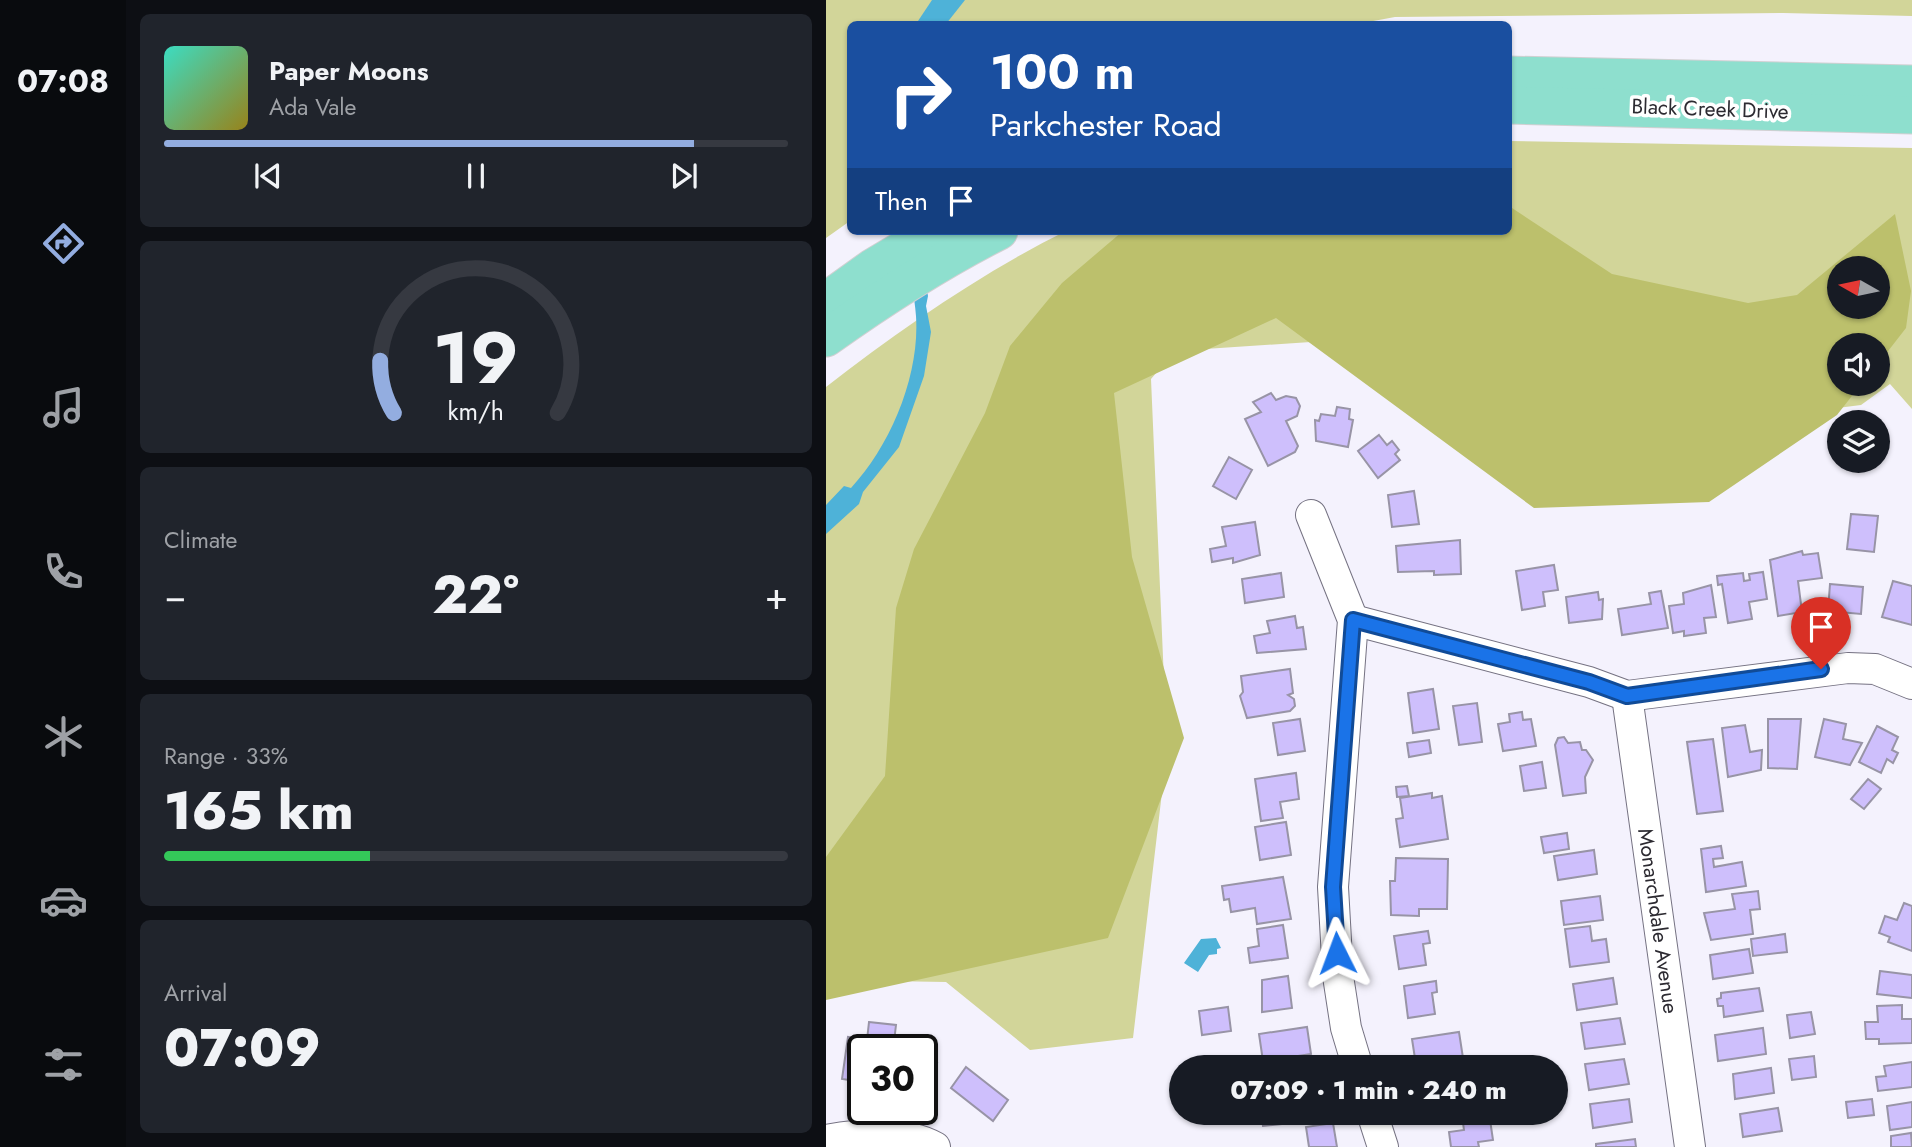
<!DOCTYPE html>
<meta charset="utf-8">
<style>
:root{--surface:#171b24;--page:#20242c;--text:#f1f3f6;--muted:#9ea1a6;--line:#363941;--accent:#93ade0}
body{margin:0;font-family:Jost,sans-serif;background:var(--page);color:var(--text);height:100vh;display:flex;flex-direction:column;font-size:26px;white-space:nowrap}
*{box-sizing:border-box;margin:0}
p{font-size:23px;color:var(--muted)}
.icon{flex:none;width:38px;height:38px;fill:none;stroke:currentColor;stroke-width:2;stroke-linecap:round;stroke-linejoin:round}
.map{position:relative;flex:1;overflow:hidden}
.panel{display:flex;flex-direction:column;gap:14px;padding:14px;background:#0d0f14;width:700px}
.panel>*{flex:none}
.top-card{position:absolute;left:21px;top:21px;width:665px;height:214px;border-radius:10px;box-shadow:0 2px 5px #0004;background:#1a4fa0;color:#fff;overflow:hidden}
.needle{width:46px;rotate:279deg}
.buttons{position:absolute;left:1001px;top:256px;display:grid;gap:14px}
.buttons a{display:grid;place-items:center;width:63px;height:63px;border-radius:50%;background:var(--surface);box-shadow:0 2px 5px #0004;font-size:35px}
.speed{position:absolute;left:21px;top:1034px;display:flex;gap:14px;font-size:35px;font-weight:700;text-align:center}
.speed>*{display:grid;place-content:center;width:91px;height:91px;border-radius:50%;background:var(--surface);box-shadow:0 2px 5px #0004;line-height:1}
.speed .limit{border:4px solid #111;border-radius:10px;background:#fff;color:#111}
.pin{position:absolute;display:grid;place-items:center;width:60px;height:60px;color:#fff;margin:-72px -30px;border-radius:50% 50% 50% 0;rotate:-45deg;box-shadow:0 0 7px #0007}
.pin .icon{rotate:45deg}
.me{position:absolute;width:77px;margin:-38px;rotate:357deg;stroke-linejoin:round;filter:drop-shadow(0 0 5px #0008)}
.turn{display:flex;align-items:center;gap:24px;height:147px;padding:0 28px;font-size:32px}
.turn .icon{width:91px;height:91px;stroke-width:2.5}
.turn b{display:block;font-size:49px;line-height:60px}
.then{display:flex;align-items:center;height:66px;padding:0 28px;background:#0003;gap:14px;font-size:26px}
.big{font-size:52px;font-weight:800;line-height:1.1}
.panel .card{flex:1;display:flex;flex-direction:column;justify-content:center;gap:10px;min-width:0;padding:0 24px;border-radius:10px;background:var(--page)}
.panel .dial{align-items:center;gap:0}
.dial svg{height:182px;overflow:visible;fill:none;stroke:var(--line);stroke-width:7;stroke-linecap:round;text-anchor:middle}
.dial text{fill:var(--text);stroke:none}
.song{display:flex;align-items:center;gap:21px}
.cover{width:84px;height:84px;border-radius:10px;background:linear-gradient(135deg,hsl(170 70% 55%),hsl(50 70% 35%))}
.played{height:7px;border-radius:4px;background:linear-gradient(90deg,var(--accent) 85%,var(--line) 85%)}
.keys{display:flex;justify-content:space-around;direction:ltr}
.heat{display:flex;justify-content:space-between;align-items:center;font-size:38px;direction:ltr}
.charge{height:10px;border-radius:5px;background:linear-gradient(90deg,#34c759 33%,var(--line) 0)}
.trip{position:absolute;left:343px;top:1055px;width:399px;height:70px;border-radius:35px;background:var(--surface);box-shadow:0 2px 5px #0004;font-weight:800;line-height:70px;text-align:center}
main{display:flex;flex:1;min-height:0}
.tab-bar{display:flex;flex-direction:column;width:126px;justify-content:space-around;align-items:center;background:#090b0e;color:var(--muted)}
.tab-bar .icon{width:49px;height:49px}
.tab-bar .current{color:var(--accent)}
.tab-bar b{font-size:32px;color:var(--text)}
.map>svg:first-child{display:block}
</style>
<main>
<nav class="tab-bar">
<b>07:08</b>
<svg class="icon current" aria-label="directions" viewBox="0 0 24 24"><path d="M12 3l9 9-9 9-9-9zM9 14v-3h6M13 9l2 2-2 2"/></svg>
<svg class="icon" aria-label="music" viewBox="0 0 24 24"><path d="M9 18V5l10-2v13"/><circle cx="6" cy="18" r="3"/><circle cx="16" cy="16" r="3"/></svg>
<svg class="icon" aria-label="phone" viewBox="0 0 24 24"><path d="M5 4h4l2 5-3 2q2 4 5 5l2-3 5 2v4C11 20 4 13 5 4z"/></svg>
<svg class="icon" aria-label="climate" viewBox="0 0 24 24"><path d="M12 3v18M4 7l16 10M4 17L20 7"/></svg>
<svg class="icon" aria-label="car" viewBox="0 0 24 24"><path d="M5 17H2v-5l4-1 3-4h7l3 4 3 1v5h-3M9 17h6M6 11h13"/><circle cx="7" cy="17" r="2"/><circle cx="17" cy="17" r="2"/></svg>
<svg class="icon" aria-label="filters" viewBox="0 0 24 24"><path d="M4 7h16M4 17h16"/><circle cx="9" cy="7" r="2"/><circle cx="15" cy="17" r="2"/></svg>
</nav>
<section class="panel">
<div class="card">
<div class="song"><i class="cover"></i><div><b>Paper Moons</b><p>Ada Vale</p></div></div>
<div class="played"></div>
<div class="keys"><svg class="icon" aria-label="previous" viewBox="0 0 24 24"><path d="M18 5L8 12l10 7zM5 5v14"/></svg><svg class="icon" aria-label="pause" viewBox="0 0 24 24"><path d="M8 5v14M16 5v14"/></svg><svg class="icon" aria-label="next" viewBox="0 0 24 24"><path d="M6 5l10 7-10 7zM19 5v14"/></svg></div>
</div>
<div class="card dial"><svg viewBox="0 0 100 80">
<path d="M14 69A42 42 0 1 1 86 69"/>
<path d="M14 69A42 42 0 0 1 8 46" stroke="#93ade0"/>
<text x="50" y="56" font-size="32" font-weight="700">19</text>
<text x="50" y="72" font-size="11">km/h</text>
</svg></div>
<div class="card"><p>Climate</p>
<div class="heat"><a>−</a><b class="big">22°</b><a>+</a></div>
</div>
<div class="card"><p>Range · 33%</p><b class="big">165 km</b><div class="charge"></div></div>
<div class="card"><p>Arrival</p><b class="big">07:09</b></div>
</section>
<div class="map">
<svg width="1086" height="1147" viewBox="0 0 1086 1147">
<rect width="100%" height="100%" fill="#f4f2fd"/>
<g fill="#d2d599" fill-rule="evenodd">
<path d="M0,0H1086V16L957,13L569,17L531,24H24V221L0,238Z"/>
<path d="M683,141L1086,148V409L1064,384L1035,405L787,436L618,333L349,351L325,379L341,750L307,1038L204,1050L120,982L0,980V387C73,330 157,272 240,231H682ZM1013,268H1052V306H1013ZM1013,345H1052V383H1013Z"/>
</g>
<path fill="#bcc06c" fill-rule="evenodd" d="M683,206L786,274L922,303L971,295L1069,214L1085,291L1080,328L1052,364V345H1013V383H1036L1011,415L883,502L708,508L450,318L288,393L306,557L358,738L282,938L0,1000V857L59,776L70,608L88,549L159,413L184,346L236,283L297,231H682ZM1013,268H1052V306H1013Z"/>
<g fill="#4eb2d8">
<path d="M106,0H139L120,24H90Z"/>
<path d="M76,231H91L102,296L100,306L105,332L98,376L73,447L37,492L33,504L0,534V505L18,486L25,488C65,445 94,375 90,316C88,288 80,259 76,231Z"/>
<path d="M390,938L395,948L391,949V954L383,955L372,972L358,963L375,939Z"/>
</g>
<g fill="#cebffc" stroke="#9894a6" stroke-width="2">
<path d="M445,393L450,400L460,396L470,398L474,406L471,416L460,421L472,446L469,452L442,466L419,419L435,412L427,402Z"/>
<path d="M511,407L524,409L523,419L527,420L522,447L490,441L489,420L493,421L495,414L509,416Z"/>
<path d="M553,435L561,445L566,441L573,450L569,454L574,460L552,478L532,451Z"/>
<path d="M403,457L426,470L410,499L387,486Z"/>
<path d="M588,491L593,524L566,527L562,495Z"/>
<path d="M1025,514L1052,516L1048,552L1021,549Z"/>
<path d="M429,522L434,555L407,563V558L386,562L384,549L400,546L396,527Z"/>
<path d="M634,540L635,574L608,575V571L572,572L570,546Z"/>
<path d="M976,551L977,555L992,553L996,578L972,581L976,612L952,616L944,560Z"/>
<path d="M728,565L732,590L717,592L719,606L696,610L690,571Z"/>
<path d="M937,572L941,599L923,602L926,619L902,623L896,584L892,585L891,576L917,573L918,581L924,580L923,574Z"/>
<path d="M455,573L458,597L419,603L416,579Z"/>
<path d="M1067,581L1086,586V625L1056,617Z"/>
<path d="M1004,584L1037,587L1035,614L1002,611Z"/>
<path d="M885,585L890,617L878,618L880,633L858,636V631L847,633L843,606L858,604L857,593Z"/>
<path d="M835,591L842,628L796,635L792,609L825,604L823,593Z"/>
<path d="M772,592L773,600L777,599L776,619L743,623L740,597Z"/>
<path d="M469,616L471,628L477,627L480,649L431,653L428,636L444,633L441,621Z"/>
<path d="M464,669L467,693L462,695L468,699L469,706L464,711L421,718L414,696L417,692L415,676Z"/>
<path d="M607,689L613,729L587,733L582,693Z"/>
<path d="M651,703L656,742L633,745L627,706Z"/>
<path d="M696,712L697,720L705,719L710,746L677,751L672,724L684,722L683,714Z"/>
<path d="M474,719L479,751L452,755L447,723Z"/>
<path d="M942,719H975L971,769L942,768Z"/>
<path d="M998,719L1020,724L1017,739L1036,743L1024,765L989,757Z"/>
<path d="M919,725L924,752L936,750L935,770L902,777L896,728Z"/>
<path d="M1051,726L1072,737L1066,750L1072,753L1067,763L1061,759L1055,773L1033,762Z"/>
<path d="M738,737L742,743L754,742L756,750H760L767,760L759,777L760,793L737,796L729,745L732,738Z"/>
<path d="M887,739L897,811L871,814L861,742Z"/>
<path d="M603,740L605,753L583,757L581,743Z"/>
<path d="M716,762L720,788L698,791L694,766Z"/>
<path d="M470,773L473,799L454,802L457,818L435,821L429,779Z"/>
<path d="M1042,779L1055,789L1038,809L1025,799Z"/>
<path d="M581,786L583,796L571,797L570,787Z"/>
<path d="M606,793V798L616,796L622,839L574,847L570,819L577,818L574,798Z"/>
<path d="M460,822L465,855L434,860L429,827Z"/>
<path d="M741,833L743,849L718,853L715,837Z"/>
<path d="M895,846L897,858L887,859L888,867L916,862L920,886L880,892L875,849Z"/>
<path d="M768,850L771,874L732,880L728,856Z"/>
<path d="M570,858L622,859L621,909H593V916L565,915L564,881H569Z"/>
<path d="M457,877L465,919L431,924L429,908L405,912L403,899L398,900L396,886Z"/>
<path d="M932,891L934,909L924,910L927,934L885,940L878,913L909,909L906,894Z"/>
<path d="M774,896L777,920L738,925L735,901Z"/>
<path d="M1078,903L1086,906V951L1062,942L1064,937L1053,933L1059,916L1071,920Z"/>
<path d="M457,925L462,958L424,963L422,948L433,946L431,929Z"/>
<path d="M764,926L766,941L780,939L783,962L744,967L739,929Z"/>
<path d="M602,931L604,943L597,944L600,965L573,969L568,936Z"/>
<path d="M959,934L961,952L927,956L925,939Z"/>
<path d="M923,949L927,973L887,979L884,955Z"/>
<path d="M1054,971L1086,975V998L1051,994Z"/>
<path d="M462,976L466,1008L436,1012V980Z"/>
<path d="M787,978L791,1004L751,1010L747,984Z"/>
<path d="M610,981L611,992L606,993L609,1014L582,1018L578,986Z"/>
<path d="M933,988L937,1011L898,1017L897,1006H892L891,999L895,998V993Z"/>
<path d="M1076,1005V1019H1086V1043L1053,1044V1039H1040L1039,1022H1052L1051,1006Z"/>
<path d="M402,1007L405,1031L376,1035L373,1011Z"/>
<path d="M985,1012L989,1034L964,1038L961,1015Z"/>
<path d="M794,1018L799,1044L759,1049L755,1023Z"/>
<path d="M43,1022L70,1025L67,1050H37V1082L16,1079L22,1037L41,1040Z"/>
<path d="M481,1027L485,1054L465,1057L467,1068H438L433,1034Z"/>
<path d="M937,1028L940,1054L892,1061L889,1035Z"/>
<path d="M633,1032L637,1058L590,1065L586,1039Z"/>
<path d="M988,1056L990,1077L966,1080L963,1059Z"/>
<path d="M96,1057L111,1063L101,1088L96,1086Z"/>
<path d="M798,1059L803,1084L763,1090L759,1064Z"/>
<path d="M1086,1062V1087L1052,1091L1050,1077L1060,1076L1058,1066Z"/>
<path d="M140,1067L182,1100L167,1121L125,1088Z"/>
<path d="M945,1068L948,1093L909,1099L907,1074Z"/>
<path d="M803,1099L806,1122L767,1128L764,1104Z"/>
<path d="M1046,1099L1048,1115L1022,1118L1020,1102Z"/>
<path d="M1086,1102V1127L1064,1130L1061,1106Z"/>
<path d="M952,1108L956,1131L917,1137L914,1114Z"/>
<path d="M483,1113L484,1121L437,1126L435,1114Z"/>
<path d="M663,1113L667,1140L652,1142L653,1147H625L623,1132L638,1130L636,1116Z"/>
<path d="M507,1123L511,1147H483L480,1127Z"/>
<path d="M1085,1133L1086,1147H1065V1136Z"/>
<path d="M809,1139L810,1147H770V1144Z"/>
</g>
<g fill="none" stroke-linecap="round" stroke-linejoin="round">
<defs>
<g id="minor">
<path d="M485,515L527,620L507,887L512,976L520,1028L532,1068"/>
<path d="M527,620L763,682L801,696L1022,668L1049,669L1086,684"/>
<path d="M801,696L864,1147"/>
<path d="M546,1113L557,1147"/>
<path d="M0,1140C32,1134 80,1130 109,1147"/>
</g>
<g id="major">
<path d="M682,75L1086,84"/>
<path d="M682,105L1086,115"/>
<path d="M0,301L46,268L108,231"/>
<path d="M0,338C56,298 112,262 173,231"/>
</g>
</defs>
<use href="#minor" stroke="#757282" stroke-width="32"/>
<use href="#major" stroke="#d1d0d2" stroke-width="39"/>
<use href="#minor" stroke="#fff" stroke-width="30"/>
<use href="#major" stroke="#8edfce" stroke-width="37"/>
</g>
<g fill="none" stroke-linecap="round" stroke-linejoin="round">
<defs>
<path id="route" d="M511,953L507,887L527,620L763,682L801,696L995,669"/>
</defs>
<use href="#route" stroke="#114b97" stroke-width="18"/>
<use href="#route" stroke="#1a73e8" stroke-width="12"/>
</g>
<g text-anchor="middle" stroke-width="7" stroke-linejoin="round" paint-order="stroke">
<g font-size="21" fill="#2c2a31" stroke="#fff">
<text transform="translate(884 109) rotate(2)" y="7">Black Creek Drive</text>
<text transform="translate(832 921) rotate(82)" y="7">Monarchdale Avenue</text>
</g>
</g>
</svg>
<div class="buttons">
<a><svg class="needle" viewBox="-14 -14 28 28"><path d="M0-13l5 13h-10z" fill="#e53935"/><path d="M0 13l5-13h-10z" fill="#9ea1a6"/></svg></a>
<a><svg class="icon" aria-label="sound" viewBox="0 0 24 24"><path d="M4 9h4l5-4v14l-5-4H4zM17 9q2 3 0 6"/></svg></a>
<a><svg class="icon" aria-label="layers" viewBox="0 0 24 24"><path d="M12 4l9 5-9 5-9-5zM3 14l9 5 9-5"/></svg></a>
</div>
<div class="speed"><div class="limit">30</div></div>
<div class="pin" style="left:995px;top:669px;background:#d93025"><svg class="icon" aria-label="arrive" viewBox="0 0 24 24"><path d="M6 21V4h12l-3 4 3 4H6"/></svg></div>
<svg class="me" style="left:511px;top:953px" viewBox="-20 -20 40 40"><path d="M0-17L14 15 0 8-14 15z" fill="#1a73e8" stroke="#fff" stroke-width="4"/></svg>
<div class="trip">07:09 · 1 min · 240 m</div>
<div class="top-card">
<div class="turn"><svg class="icon" aria-label="right" viewBox="0 0 24 24"><path d="M7 20v-9h11M14 6l5 5-5 5"/></svg><div><b>100 m</b>Parkchester Road</div></div>
<div class="then">Then<svg class="icon" aria-label="arrive" viewBox="0 0 24 24"><path d="M6 21V4h12l-3 4 3 4H6"/></svg></div>
</div>
</div>
</main>
